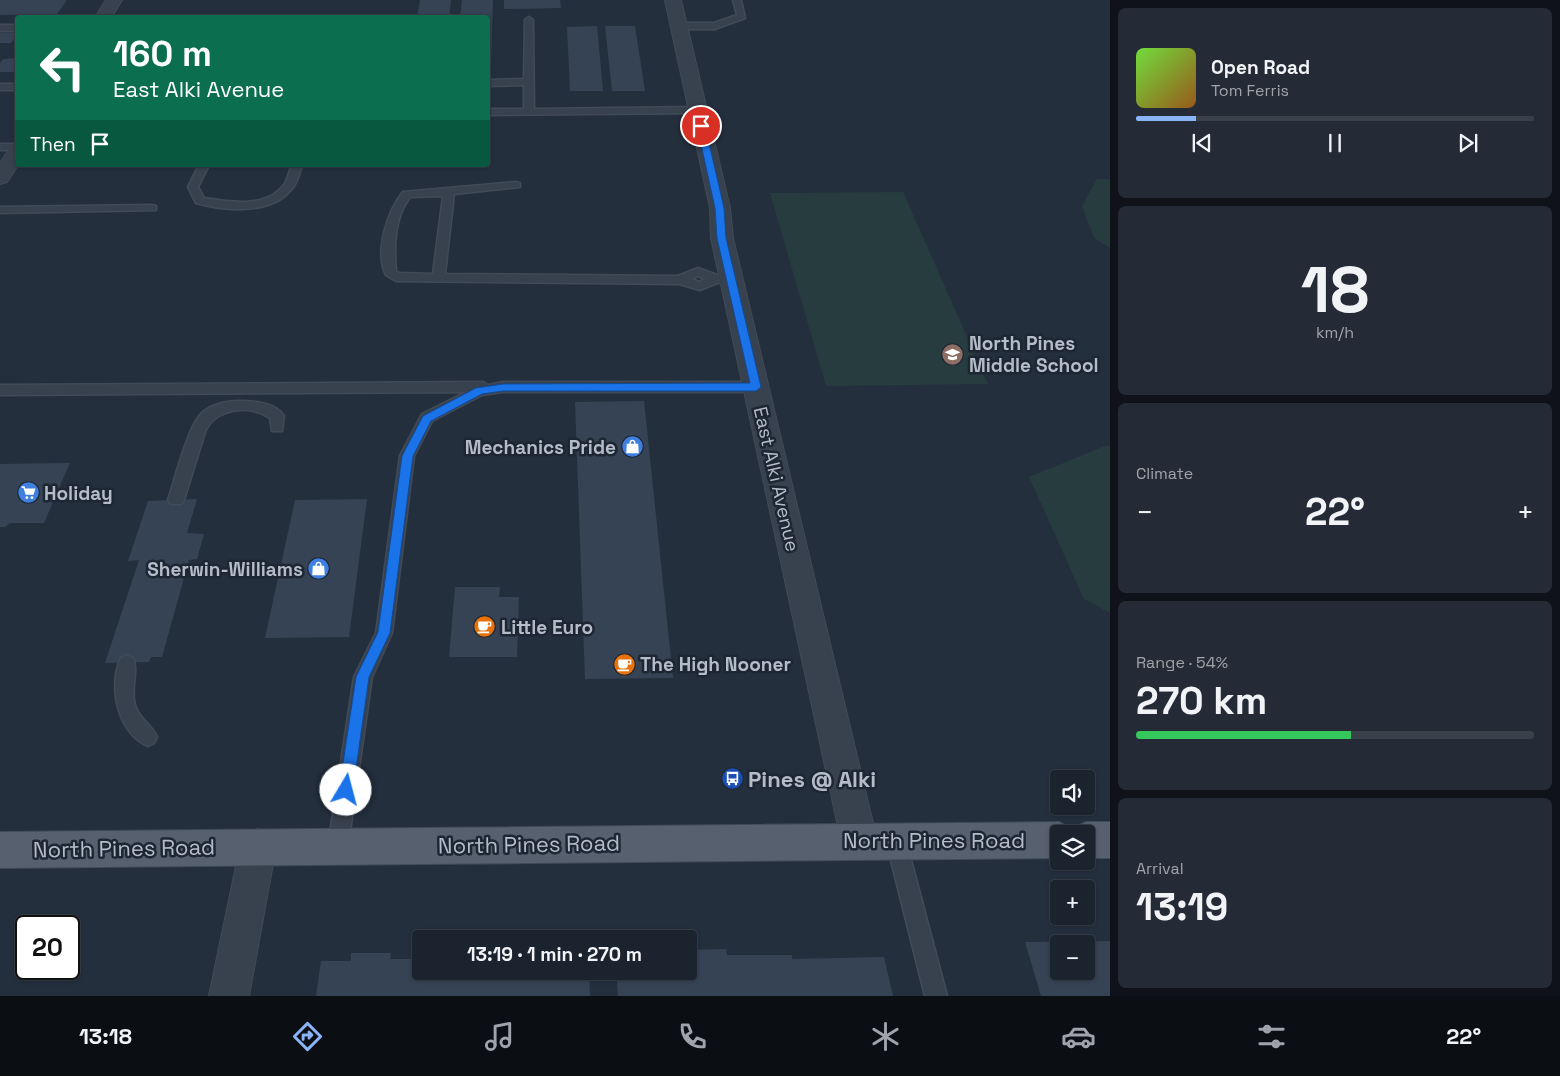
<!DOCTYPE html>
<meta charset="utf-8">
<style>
:root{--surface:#1b232e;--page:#242b36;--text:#f1f3f6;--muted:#a0a4aa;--line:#39404a;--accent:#8ab4f8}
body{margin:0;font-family:"Space Grotesk",sans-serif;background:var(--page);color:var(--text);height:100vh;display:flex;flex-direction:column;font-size:19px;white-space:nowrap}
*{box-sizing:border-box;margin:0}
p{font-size:16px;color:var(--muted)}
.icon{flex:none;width:28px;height:28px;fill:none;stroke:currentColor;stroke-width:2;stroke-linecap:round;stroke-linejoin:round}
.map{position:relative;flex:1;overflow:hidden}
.details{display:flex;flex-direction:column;gap:8px;padding:8px;background:#0f1319;width:450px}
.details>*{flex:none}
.banner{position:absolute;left:15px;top:15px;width:475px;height:152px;border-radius:5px;box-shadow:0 1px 4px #0004,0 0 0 1px var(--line);background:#0b6e4f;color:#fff;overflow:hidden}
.tools{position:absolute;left:1050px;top:770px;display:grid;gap:10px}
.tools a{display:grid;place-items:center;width:45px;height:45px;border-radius:5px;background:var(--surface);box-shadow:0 1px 4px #0004,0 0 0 1px var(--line);font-size:25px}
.speed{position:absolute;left:15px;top:915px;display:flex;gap:10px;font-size:25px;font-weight:700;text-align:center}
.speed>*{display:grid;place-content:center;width:65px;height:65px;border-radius:50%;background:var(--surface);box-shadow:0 1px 4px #0004,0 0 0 1px var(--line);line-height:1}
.speed .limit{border:2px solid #111;border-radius:8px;background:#fff;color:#111}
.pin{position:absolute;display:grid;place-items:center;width:42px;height:42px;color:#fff;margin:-21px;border:2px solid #fff;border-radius:50%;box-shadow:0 1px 5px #0007}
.me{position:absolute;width:55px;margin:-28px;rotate:8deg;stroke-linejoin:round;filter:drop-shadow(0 0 4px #0008)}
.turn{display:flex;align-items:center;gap:18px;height:105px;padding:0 15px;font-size:22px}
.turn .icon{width:65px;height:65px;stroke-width:2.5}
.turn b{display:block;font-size:35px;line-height:42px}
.then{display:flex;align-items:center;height:48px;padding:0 15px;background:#0003;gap:10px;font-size:19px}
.big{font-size:38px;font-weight:700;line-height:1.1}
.details .card{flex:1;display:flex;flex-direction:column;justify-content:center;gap:8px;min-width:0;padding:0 18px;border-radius:8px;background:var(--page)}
.details .dial{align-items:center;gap:0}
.dial b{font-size:65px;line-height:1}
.song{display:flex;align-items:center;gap:15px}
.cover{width:60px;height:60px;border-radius:8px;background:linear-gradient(135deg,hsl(100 70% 55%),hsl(30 70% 35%))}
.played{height:5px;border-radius:2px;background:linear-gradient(90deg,var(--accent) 15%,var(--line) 15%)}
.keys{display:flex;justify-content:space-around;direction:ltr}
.heat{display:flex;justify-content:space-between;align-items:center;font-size:28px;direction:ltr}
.charge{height:8px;border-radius:4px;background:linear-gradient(90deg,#34c759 54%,var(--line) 0)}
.trip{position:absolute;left:412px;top:930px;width:285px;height:50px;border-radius:5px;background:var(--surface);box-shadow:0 1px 4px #0004,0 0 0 1px var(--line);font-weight:700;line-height:50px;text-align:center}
.dock{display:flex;height:80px;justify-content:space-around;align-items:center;background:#0b0e12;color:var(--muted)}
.dock .icon{width:35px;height:35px}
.dock .selected{color:var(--accent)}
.dock b{font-size:22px;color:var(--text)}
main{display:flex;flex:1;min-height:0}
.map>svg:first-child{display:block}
</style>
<main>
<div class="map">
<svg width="1110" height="996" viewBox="0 0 1110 996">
<rect width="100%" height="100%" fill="#242f3e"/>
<g fill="#263c3f">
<path d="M1097,179H1110V248L1094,238L1082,206Z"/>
<path d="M903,192L988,384L826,386L770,193Z"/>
<path d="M1105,446H1110V613L1084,599L1029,477Z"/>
</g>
<g fill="#364354" fill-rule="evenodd">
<path d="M0,0H67L57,14L0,15Z"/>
<path d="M420,0H451L449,18H417Z"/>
<path d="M462,0H493L491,67H488V18H460Z"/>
<path d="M504,0H560L561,8L504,9Z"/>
<path d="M597,26L603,91H570L567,27Z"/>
<path d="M605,26H635L645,91H612Z"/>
<path d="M0,33H18V34L11,43H0Z"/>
<path d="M18,58V72H0V63L3,59Z"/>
<path d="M644,401L673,678L585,679L575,402Z"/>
<path d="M70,463L44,523H10L5,527H0V464Z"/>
<path d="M197,499L187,533L204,534L197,559L189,560L162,657H151L149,662L105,663L139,560L128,561L148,501Z"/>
<path d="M367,499L349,637L265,638L295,500Z"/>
<path d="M455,587H500L499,597H519L517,657H449Z"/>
<path d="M1110,941V996H1041L1025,942ZM1059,944H1086V971H1059Z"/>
<path d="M726,949L727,955H792V959L884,957L893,996H618L616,971H689V950Z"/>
<path d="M351,953H391L390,959H421V971H589L590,996H316L321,961H351Z"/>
</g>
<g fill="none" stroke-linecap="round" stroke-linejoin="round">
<defs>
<g id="service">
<path d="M733,0H741L745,18L715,29H679L675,26L679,23H714L737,15Z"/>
<path d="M529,17L533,20L534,109L697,107L702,110L697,113L488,115V109H524V85L488,86V80L524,79L525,20Z"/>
<rect x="0" y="25" width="18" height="6"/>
<rect x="0" y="84" width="18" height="6"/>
<rect x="0" y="144" width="18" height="6"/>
<path d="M199,165H209L198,187L204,198C229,202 268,209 285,183C288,178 289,171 292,165H302C299,174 298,183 291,190C270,215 225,211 196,203L188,187Z"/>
<path d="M516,182L520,183V187L454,194L445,274L678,276L698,268L717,275L735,276L737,279L735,282L717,283L700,290L679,284L396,281L386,275C374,252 388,210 403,192ZM443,196L433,274L399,273L396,271C394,246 394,218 410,197ZM698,276L705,279L699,282L692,279Z"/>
<path d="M152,205L156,206V210L0,213V207Z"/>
<path d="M483,382L488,385L503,382H756L763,387L756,392H503L482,395L432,421L414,456L392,633L372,677L348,846L345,853L338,856L331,853L328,846L354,677L376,633L400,456L422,414L466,392L0,395V385Z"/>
<path d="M240,401C254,401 276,403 284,416L282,431H272L270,418C249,404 215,408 205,432L184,500L181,504H171L168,500C175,480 188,424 203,412C213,404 227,401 240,401Z"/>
<path d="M127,655L133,658C139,671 130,689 135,705C138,718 152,725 157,737L154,743L148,746C117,733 108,685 121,658Z"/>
<path d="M896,831L903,834L906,841L947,996H925L886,841L889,834Z"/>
</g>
<g id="minor">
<path d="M106,0H122L111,18H95Z"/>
<path d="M665,0H681L730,208L733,238L877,840L872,853L859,858L846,853L841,840L711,238L710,208Z"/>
<path d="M18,145V165L7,182L0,184V163L11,147Z"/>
<path d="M258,829L271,834L276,847L249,996H209L240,847L245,834Z"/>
</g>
<path id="primary" d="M1059,822L1072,829L1086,822H1110V858H1086V834H1059V858L0,868V832Z"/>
</defs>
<use href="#service" stroke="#414a57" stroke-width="3"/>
<use href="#minor" stroke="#414a57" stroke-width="2"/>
<use href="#primary" stroke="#414a57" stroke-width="2"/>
<use href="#service" fill="#38414e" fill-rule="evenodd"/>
<use href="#minor" fill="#38414e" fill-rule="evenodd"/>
<use href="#primary" fill="#56606e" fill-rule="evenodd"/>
</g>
<path fill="#1a73e8" stroke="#114b97" d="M701,124L705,126L724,208L726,238L761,387L756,391H503L482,394L431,421L413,456L390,633L369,677L353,790L351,795L346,797L341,795L339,790L356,677L378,632L402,456L423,416L476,388L503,384L750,383L717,238L715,208L697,126Z"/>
<defs>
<symbol id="school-disc" viewBox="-11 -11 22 22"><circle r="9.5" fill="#8d6e63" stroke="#1d2633"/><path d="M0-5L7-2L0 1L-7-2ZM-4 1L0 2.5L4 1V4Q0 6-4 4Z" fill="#fff"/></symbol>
<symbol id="shop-disc" viewBox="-11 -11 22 22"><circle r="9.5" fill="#3f7fe0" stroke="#1d2633"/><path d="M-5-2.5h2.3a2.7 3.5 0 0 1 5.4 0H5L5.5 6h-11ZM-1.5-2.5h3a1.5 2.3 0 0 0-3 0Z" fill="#fff"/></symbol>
<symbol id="supermarket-disc" viewBox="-11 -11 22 22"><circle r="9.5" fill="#3f7fe0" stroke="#1d2633"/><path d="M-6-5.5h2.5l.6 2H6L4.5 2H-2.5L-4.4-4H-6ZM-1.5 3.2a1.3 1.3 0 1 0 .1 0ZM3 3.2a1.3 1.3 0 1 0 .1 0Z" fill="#fff"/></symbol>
<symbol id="cafe-disc" viewBox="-11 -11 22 22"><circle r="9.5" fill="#e8710a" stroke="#1d2633"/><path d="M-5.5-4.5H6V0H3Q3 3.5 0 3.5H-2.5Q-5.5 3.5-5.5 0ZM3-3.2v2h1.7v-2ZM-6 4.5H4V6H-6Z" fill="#fff"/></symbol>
<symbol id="bus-disc" viewBox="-11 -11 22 22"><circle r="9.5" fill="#1a4fb4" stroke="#1d2633"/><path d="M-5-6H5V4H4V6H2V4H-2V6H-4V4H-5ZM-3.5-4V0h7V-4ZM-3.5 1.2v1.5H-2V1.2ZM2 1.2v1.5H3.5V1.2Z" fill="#fff"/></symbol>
</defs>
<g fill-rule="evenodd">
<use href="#school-disc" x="940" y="342" width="25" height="25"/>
<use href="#shop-disc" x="620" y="434" width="25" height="25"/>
<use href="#supermarket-disc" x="16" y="480" width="25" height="25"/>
<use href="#shop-disc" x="306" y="556" width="25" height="25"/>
<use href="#cafe-disc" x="472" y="614" width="25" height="25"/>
<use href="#cafe-disc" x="612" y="652" width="25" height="25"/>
<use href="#bus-disc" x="720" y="766" width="25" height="25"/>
</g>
<g text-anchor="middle" stroke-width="5" stroke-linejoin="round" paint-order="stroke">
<g font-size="19" font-weight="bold" fill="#b4bcc9" stroke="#1d2633" text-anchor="start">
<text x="969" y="350">North Pines<tspan x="969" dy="22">Middle School</tspan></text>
<text x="616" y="454" text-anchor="end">Mechanics Pride</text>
<text x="44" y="500">Holiday</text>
<text x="303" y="576" text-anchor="end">Sherwin-Williams</text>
<text x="501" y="634">Little Euro</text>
<text x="640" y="671">The High Nooner</text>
</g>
<g font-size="19" fill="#b4bcc9" stroke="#1d2633">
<text transform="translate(777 479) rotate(77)" y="7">East Alki Avenue</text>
</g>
<g font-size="22" font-weight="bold" fill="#b4bcc9" stroke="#1d2633" text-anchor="start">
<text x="748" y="787">Pines @ Alki</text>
</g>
<g font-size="22" fill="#b4bcc9" stroke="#1d2633">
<text x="934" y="848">North Pines Road</text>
<text transform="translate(529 844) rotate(-1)" y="8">North Pines Road</text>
<text transform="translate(124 848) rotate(-1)" y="8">North Pines Road</text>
</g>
</g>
</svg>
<div class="tools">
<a><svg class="icon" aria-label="sound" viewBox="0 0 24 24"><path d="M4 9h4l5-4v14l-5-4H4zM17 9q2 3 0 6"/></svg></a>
<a><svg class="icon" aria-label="layers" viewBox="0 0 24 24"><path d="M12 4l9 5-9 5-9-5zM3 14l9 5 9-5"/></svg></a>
<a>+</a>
<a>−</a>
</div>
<div class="speed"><div class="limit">20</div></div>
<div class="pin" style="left:701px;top:126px;background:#d93025"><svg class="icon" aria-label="arrive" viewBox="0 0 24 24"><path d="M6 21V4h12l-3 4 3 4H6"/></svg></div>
<svg class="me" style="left:346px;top:790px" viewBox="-20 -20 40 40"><circle r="19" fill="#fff"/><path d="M0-13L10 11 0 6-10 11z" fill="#1a73e8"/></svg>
<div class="trip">13:19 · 1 min · 270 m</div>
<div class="banner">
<div class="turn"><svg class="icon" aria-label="left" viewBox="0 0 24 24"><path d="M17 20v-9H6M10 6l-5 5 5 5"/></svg><div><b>160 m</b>East Alki Avenue</div></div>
<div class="then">Then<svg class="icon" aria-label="arrive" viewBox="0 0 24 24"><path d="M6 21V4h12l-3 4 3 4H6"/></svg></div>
</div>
</div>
<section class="details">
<div class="card">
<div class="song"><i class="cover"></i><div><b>Open Road</b><p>Tom Ferris</p></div></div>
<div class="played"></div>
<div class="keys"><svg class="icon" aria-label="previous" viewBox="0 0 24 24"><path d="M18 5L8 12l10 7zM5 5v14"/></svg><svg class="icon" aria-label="pause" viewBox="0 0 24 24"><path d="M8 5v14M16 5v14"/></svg><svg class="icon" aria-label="next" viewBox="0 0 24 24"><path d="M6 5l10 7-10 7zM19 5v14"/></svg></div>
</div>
<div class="card dial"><b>18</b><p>km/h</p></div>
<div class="card"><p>Climate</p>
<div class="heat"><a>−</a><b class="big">22°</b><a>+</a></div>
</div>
<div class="card"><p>Range · 54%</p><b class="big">270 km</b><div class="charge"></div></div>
<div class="card"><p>Arrival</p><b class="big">13:19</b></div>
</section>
</main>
<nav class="dock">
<b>13:18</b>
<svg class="icon selected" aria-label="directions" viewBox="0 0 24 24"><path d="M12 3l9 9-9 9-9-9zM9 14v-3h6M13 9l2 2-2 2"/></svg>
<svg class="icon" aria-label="music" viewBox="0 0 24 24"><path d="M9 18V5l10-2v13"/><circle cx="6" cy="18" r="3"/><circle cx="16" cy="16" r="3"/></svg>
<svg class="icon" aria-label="phone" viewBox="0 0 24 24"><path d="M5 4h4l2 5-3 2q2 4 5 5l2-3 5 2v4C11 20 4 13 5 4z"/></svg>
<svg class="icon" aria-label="climate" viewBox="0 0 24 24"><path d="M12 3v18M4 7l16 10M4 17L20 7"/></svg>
<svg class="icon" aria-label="car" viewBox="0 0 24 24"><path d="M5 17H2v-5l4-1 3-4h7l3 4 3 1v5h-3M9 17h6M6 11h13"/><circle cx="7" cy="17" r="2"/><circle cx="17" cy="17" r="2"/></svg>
<svg class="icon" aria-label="filters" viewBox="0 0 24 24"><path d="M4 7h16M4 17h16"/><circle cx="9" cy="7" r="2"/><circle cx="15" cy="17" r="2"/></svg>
<b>22°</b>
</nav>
